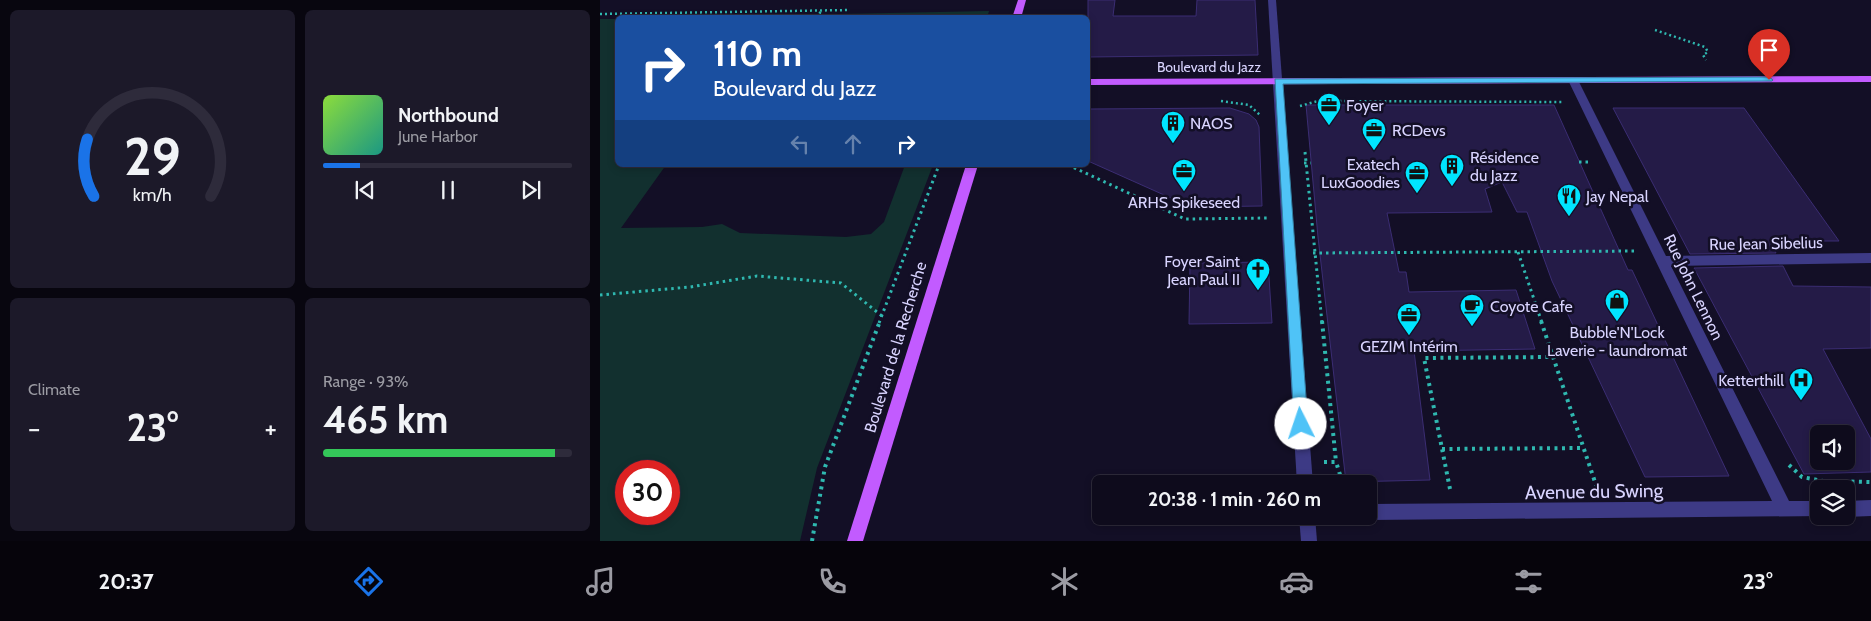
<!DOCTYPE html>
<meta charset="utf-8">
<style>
:root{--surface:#0e0b1c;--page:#1c1929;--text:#f1f3f6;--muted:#9b9ba3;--line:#2e2b3b;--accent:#1a73e8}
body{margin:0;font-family:Cabin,sans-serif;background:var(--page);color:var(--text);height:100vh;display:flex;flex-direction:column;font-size:19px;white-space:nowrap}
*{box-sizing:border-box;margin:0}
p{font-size:16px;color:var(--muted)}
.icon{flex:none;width:28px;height:28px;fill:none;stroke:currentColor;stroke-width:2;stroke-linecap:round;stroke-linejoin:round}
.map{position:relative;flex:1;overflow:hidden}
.side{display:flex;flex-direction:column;gap:10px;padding:10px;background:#08060f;width:600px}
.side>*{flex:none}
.banner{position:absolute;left:15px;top:15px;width:475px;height:152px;border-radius:8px;box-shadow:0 2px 8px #0003,0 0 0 1px var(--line);background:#1a4fa0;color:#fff;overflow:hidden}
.fabs{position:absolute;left:1210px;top:425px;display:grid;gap:10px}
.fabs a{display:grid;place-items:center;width:45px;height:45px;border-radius:8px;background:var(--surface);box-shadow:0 2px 8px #0003,0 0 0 1px var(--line);font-size:25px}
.speed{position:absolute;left:15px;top:460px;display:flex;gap:10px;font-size:25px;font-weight:700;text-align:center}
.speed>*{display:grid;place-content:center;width:65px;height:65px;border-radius:50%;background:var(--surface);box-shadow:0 2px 8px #0003,0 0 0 1px var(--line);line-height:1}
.speed .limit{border:8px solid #d22;background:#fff;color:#111}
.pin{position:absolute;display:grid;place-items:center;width:42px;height:42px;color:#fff;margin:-51px -21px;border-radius:50% 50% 50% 0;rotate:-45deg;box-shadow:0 0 5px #0007}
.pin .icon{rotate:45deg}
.me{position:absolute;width:55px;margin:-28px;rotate:356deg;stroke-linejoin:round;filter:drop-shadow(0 0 4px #0008)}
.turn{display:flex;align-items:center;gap:18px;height:105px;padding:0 15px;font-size:22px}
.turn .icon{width:65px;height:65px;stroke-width:2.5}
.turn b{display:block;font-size:35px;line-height:42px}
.lanes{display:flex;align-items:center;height:48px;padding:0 15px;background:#0003;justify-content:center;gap:25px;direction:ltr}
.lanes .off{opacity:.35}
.big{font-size:38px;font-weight:800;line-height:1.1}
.side .tile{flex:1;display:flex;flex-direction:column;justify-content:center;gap:8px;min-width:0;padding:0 18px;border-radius:8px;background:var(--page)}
.side .dial{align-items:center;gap:0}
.dial svg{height:130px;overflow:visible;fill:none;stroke:var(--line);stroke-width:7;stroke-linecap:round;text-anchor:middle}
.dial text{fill:var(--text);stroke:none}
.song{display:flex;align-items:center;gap:15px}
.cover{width:60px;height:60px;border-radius:8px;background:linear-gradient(135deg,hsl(90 70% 55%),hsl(170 70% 35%))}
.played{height:5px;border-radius:2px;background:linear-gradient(90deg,var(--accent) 15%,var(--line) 15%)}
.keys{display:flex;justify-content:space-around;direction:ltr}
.heat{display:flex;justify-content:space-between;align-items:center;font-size:28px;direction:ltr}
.charge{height:8px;border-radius:4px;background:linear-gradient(90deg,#34c759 93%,var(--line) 0)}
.side .tiles{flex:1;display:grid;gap:10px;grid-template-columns:repeat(2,1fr)}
.trip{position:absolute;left:492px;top:475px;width:285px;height:50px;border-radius:8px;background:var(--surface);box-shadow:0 2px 8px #0003,0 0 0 1px var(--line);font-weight:800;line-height:50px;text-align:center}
.tabs{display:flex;height:80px;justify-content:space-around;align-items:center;background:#06040b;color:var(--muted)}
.tabs .icon{width:35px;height:35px}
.tabs .selected{color:var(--accent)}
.tabs b{font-size:22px;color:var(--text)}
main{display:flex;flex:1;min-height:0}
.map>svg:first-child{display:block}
</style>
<main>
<section class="side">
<div class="tiles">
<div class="tile dial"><svg viewBox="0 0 100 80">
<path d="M14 69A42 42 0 1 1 86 69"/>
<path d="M14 69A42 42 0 0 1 10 34" stroke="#1a73e8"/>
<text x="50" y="56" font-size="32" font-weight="700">29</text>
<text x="50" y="72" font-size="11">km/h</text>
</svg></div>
<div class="tile">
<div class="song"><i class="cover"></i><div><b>Northbound</b><p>June Harbor</p></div></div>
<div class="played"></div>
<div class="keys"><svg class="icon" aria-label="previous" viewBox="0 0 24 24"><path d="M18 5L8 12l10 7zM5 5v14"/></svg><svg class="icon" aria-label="pause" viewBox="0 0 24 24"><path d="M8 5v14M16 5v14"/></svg><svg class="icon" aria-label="next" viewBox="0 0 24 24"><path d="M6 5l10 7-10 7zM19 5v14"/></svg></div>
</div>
<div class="tile"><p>Climate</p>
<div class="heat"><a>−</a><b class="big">23°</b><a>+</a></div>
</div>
<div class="tile"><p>Range · 93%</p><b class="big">465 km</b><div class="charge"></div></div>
</div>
</section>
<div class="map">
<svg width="1271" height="541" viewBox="0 0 1271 541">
<rect width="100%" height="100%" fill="#130f26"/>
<g fill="#12302f" fill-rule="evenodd">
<path d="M389,11L387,18L82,17Z"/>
<path d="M0,19H17L18,165H66L21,228L102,227L122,224L140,233L246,237L271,234L284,222L305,165H333L217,468L200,541H0ZM26,471H69V514H26Z"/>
</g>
<g fill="#241b47" stroke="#3b2d73" fill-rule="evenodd">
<path d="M488,0H515L513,16H596L597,0H655L658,55L488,57Z"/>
<path d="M706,105H954L1028,270H1032L1129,476L1045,477L952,281L927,212H917L902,182L885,189L892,212L787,213L799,272H806L809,292L916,290L935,349L814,351L830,480L746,482L718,237Z"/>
<path d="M630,108L649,114L656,120L659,127L662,206L591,207L488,161V109Z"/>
<path d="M1013,108H1144L1239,241H1170L1176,253L1090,254Z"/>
<path d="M668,262L672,323L589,324L590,263Z"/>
<path d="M1183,266L1193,286L1271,287V348L1223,349L1271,439V472L1204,474L1094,268ZM1219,434H1246V461H1219Z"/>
</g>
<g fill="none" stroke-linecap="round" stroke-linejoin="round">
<g stroke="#2fb8b0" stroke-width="2.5" stroke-dasharray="2 3" stroke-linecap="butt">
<path d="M0,14L250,10"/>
<path d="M217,18L221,11"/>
<path d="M1055,30L1105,47L1108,52L1103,55L1106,60"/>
<path d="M621,101L649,105L660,115"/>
<path d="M700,106L718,101L962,102"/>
</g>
<g stroke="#2fb8b0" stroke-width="3" stroke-dasharray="2.5 4" stroke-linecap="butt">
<path d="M705,152L722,323"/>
<path d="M979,162H991"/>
<path d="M704,163H711"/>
<path d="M468,165L585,219L668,218"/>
<path d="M918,252L942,323"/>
<path d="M713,253L1036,251"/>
<path d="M0,295L90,287L157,276L241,283L282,316"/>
<path d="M279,323L339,165"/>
</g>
<g stroke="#2fb8b0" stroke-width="4" stroke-dasharray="3 4.5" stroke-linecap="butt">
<path d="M722,321L736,462"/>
<path d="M941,321L997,488"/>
<path d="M842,449L984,448"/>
<path d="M724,462H736L743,484"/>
<path d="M1189,465L1202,477L1223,481L1271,482"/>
<path d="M850,489L824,358L953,357"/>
<path d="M212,541L225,467L280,321"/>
</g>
<g fill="#3d3a85" fill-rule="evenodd">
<path d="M668,0H676L713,484H697Z"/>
<path d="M973,77L978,80L1066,256L1271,253V263L1071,266L1189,501H1219V516H1221L769,520L763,518L769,516V504L1172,501L968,80Z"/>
<path d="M1271,500V516L1246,517L1244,516H1246V501Z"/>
<path d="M699,516H715L717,541H701Z"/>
</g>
<g fill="#c25bff" fill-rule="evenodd">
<path d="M418,0H426L421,18H412Z"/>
<path d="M1271,76V82L488,85V79Z"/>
<path d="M366,165H378L263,541H247Z"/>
</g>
</g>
<path fill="#4fc3f7" stroke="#337fa1" d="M1169,77L1173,80L1172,81L683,84L708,424L706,429L701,430L696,429L694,424L675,79Z"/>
<defs>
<symbol id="office-pin" viewBox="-11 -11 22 30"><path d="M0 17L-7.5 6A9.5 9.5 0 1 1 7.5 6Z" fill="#00e5ff" stroke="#130f26"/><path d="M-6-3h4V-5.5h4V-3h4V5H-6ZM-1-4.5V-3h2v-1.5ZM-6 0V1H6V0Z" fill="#111"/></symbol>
<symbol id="building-pin" viewBox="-11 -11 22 30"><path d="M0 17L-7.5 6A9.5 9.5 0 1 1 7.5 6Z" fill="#00e5ff" stroke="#130f26"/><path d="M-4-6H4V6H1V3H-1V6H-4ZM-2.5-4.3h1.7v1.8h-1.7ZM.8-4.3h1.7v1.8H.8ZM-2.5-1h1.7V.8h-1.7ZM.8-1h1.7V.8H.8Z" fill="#111"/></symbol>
<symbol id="restaurant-pin" viewBox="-11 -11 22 30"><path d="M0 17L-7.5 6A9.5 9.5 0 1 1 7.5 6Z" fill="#00e5ff" stroke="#130f26"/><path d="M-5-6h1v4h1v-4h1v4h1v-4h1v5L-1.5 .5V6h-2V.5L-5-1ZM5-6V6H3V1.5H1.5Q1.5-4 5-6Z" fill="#111"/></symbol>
<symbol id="church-pin" viewBox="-11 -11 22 30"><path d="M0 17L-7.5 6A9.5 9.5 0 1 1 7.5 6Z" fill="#00e5ff" stroke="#130f26"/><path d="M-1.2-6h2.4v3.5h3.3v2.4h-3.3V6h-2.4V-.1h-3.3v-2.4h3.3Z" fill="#111"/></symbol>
<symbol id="shop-pin" viewBox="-11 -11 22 30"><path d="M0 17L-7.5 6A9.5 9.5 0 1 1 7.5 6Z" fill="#00e5ff" stroke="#130f26"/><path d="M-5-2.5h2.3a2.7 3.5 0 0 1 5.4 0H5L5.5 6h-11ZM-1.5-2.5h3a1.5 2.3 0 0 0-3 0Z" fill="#111"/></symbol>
<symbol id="cafe-pin" viewBox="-11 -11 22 30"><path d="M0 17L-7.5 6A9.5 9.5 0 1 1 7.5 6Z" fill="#00e5ff" stroke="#130f26"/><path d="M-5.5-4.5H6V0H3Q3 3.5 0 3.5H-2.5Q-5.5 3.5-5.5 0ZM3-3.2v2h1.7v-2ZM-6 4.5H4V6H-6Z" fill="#111"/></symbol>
<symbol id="hospital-pin" viewBox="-11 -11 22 30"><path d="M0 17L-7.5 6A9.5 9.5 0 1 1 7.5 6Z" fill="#00e5ff" stroke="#130f26"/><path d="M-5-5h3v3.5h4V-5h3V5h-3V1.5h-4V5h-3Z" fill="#111"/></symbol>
</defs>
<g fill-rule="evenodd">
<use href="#office-pin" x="715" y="91" width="28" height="38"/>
<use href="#building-pin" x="559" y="109" width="28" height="38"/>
<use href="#office-pin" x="760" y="116" width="28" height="38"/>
<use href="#building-pin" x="838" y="152" width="28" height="38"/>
<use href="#office-pin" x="570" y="157" width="28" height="38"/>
<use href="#office-pin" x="803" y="159" width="28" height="38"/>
<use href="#restaurant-pin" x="955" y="182" width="28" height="38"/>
<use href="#church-pin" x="644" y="256" width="28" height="38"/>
<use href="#shop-pin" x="1003" y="287" width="28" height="38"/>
<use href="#cafe-pin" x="858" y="292" width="28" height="38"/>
<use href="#office-pin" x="795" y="301" width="28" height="38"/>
<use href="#hospital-pin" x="1187" y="366" width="28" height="38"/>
</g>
<g text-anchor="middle" stroke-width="5" stroke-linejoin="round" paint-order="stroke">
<g font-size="14" fill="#d9d4ff" stroke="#130f26">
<text x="609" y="72">Boulevard du Jazz</text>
</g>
<g font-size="16" fill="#d9d4ff" stroke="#130f26" text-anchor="start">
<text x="746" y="111">Foyer</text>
<text x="590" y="129">NAOS</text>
<text x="792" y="136">RCDevs</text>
<text x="870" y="163">Résidence<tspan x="870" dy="18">du Jazz</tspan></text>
<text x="800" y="170" text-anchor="end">Exatech<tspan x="800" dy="18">LuxGoodies</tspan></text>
<text x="986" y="202">Jay Nepal</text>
<text x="584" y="208" text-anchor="middle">ARHS Spikeseed</text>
<text x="640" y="267" text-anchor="end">Foyer Saint<tspan x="640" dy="18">Jean Paul II</tspan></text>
<text x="890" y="312">Coyote Cafe</text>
<text x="1017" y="338" text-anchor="middle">Bubble'N'Lock<tspan x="1017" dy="18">Laverie - laundromat</tspan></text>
<text x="809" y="352" text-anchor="middle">GEZIM Intérim</text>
<text x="1184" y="386" text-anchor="end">Ketterthill</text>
</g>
<g font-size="16" fill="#d9d4ff" stroke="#130f26">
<text transform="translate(1166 243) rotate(-1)" y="6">Rue Jean Sibelius</text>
<text transform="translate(1094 287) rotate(64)" y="6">Rue John Lennon</text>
<text transform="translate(295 347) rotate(-73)" y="6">Boulevard de la Recherche</text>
</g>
<g font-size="19" fill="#d9d4ff" stroke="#130f26">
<text transform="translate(994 491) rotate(-1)" y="7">Avenue du Swing</text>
</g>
</g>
</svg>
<div class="fabs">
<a><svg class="icon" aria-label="sound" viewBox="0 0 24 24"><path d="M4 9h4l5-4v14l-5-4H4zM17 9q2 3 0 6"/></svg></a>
<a><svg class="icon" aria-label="layers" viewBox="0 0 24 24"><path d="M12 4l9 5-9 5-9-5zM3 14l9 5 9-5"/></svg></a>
</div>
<div class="speed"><div class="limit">30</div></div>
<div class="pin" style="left:1169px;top:80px;background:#d93025"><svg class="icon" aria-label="arrive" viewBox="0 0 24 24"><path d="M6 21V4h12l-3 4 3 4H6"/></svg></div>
<svg class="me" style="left:701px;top:424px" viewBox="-20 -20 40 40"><circle r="19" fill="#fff"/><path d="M0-13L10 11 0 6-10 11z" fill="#4fc3f7"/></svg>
<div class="trip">20:38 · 1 min · 260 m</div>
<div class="banner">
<div class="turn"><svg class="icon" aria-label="right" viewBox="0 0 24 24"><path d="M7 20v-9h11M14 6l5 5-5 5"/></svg><div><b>110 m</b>Boulevard du Jazz</div></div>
<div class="lanes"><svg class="icon off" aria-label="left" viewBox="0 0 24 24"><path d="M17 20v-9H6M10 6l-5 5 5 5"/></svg><svg class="icon off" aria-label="ahead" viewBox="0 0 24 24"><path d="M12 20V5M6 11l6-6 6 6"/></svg><svg class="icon" aria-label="right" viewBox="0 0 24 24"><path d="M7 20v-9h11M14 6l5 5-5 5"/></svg></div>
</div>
</div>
</main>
<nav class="tabs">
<b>20:37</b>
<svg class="icon selected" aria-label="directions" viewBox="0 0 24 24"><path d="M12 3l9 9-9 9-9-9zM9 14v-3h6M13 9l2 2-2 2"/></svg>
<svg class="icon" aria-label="music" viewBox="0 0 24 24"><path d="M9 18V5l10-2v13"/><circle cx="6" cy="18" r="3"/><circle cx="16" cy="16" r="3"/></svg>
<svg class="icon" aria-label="phone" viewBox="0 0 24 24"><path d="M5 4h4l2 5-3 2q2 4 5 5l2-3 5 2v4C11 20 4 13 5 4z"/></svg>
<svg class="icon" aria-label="climate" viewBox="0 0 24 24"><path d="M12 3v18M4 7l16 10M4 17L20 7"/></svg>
<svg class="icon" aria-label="car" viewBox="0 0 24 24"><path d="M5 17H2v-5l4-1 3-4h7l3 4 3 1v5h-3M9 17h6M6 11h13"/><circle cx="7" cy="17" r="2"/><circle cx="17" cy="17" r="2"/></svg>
<svg class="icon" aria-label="filters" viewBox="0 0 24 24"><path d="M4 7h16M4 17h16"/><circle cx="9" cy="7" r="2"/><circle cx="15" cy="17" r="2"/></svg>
<b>23°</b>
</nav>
